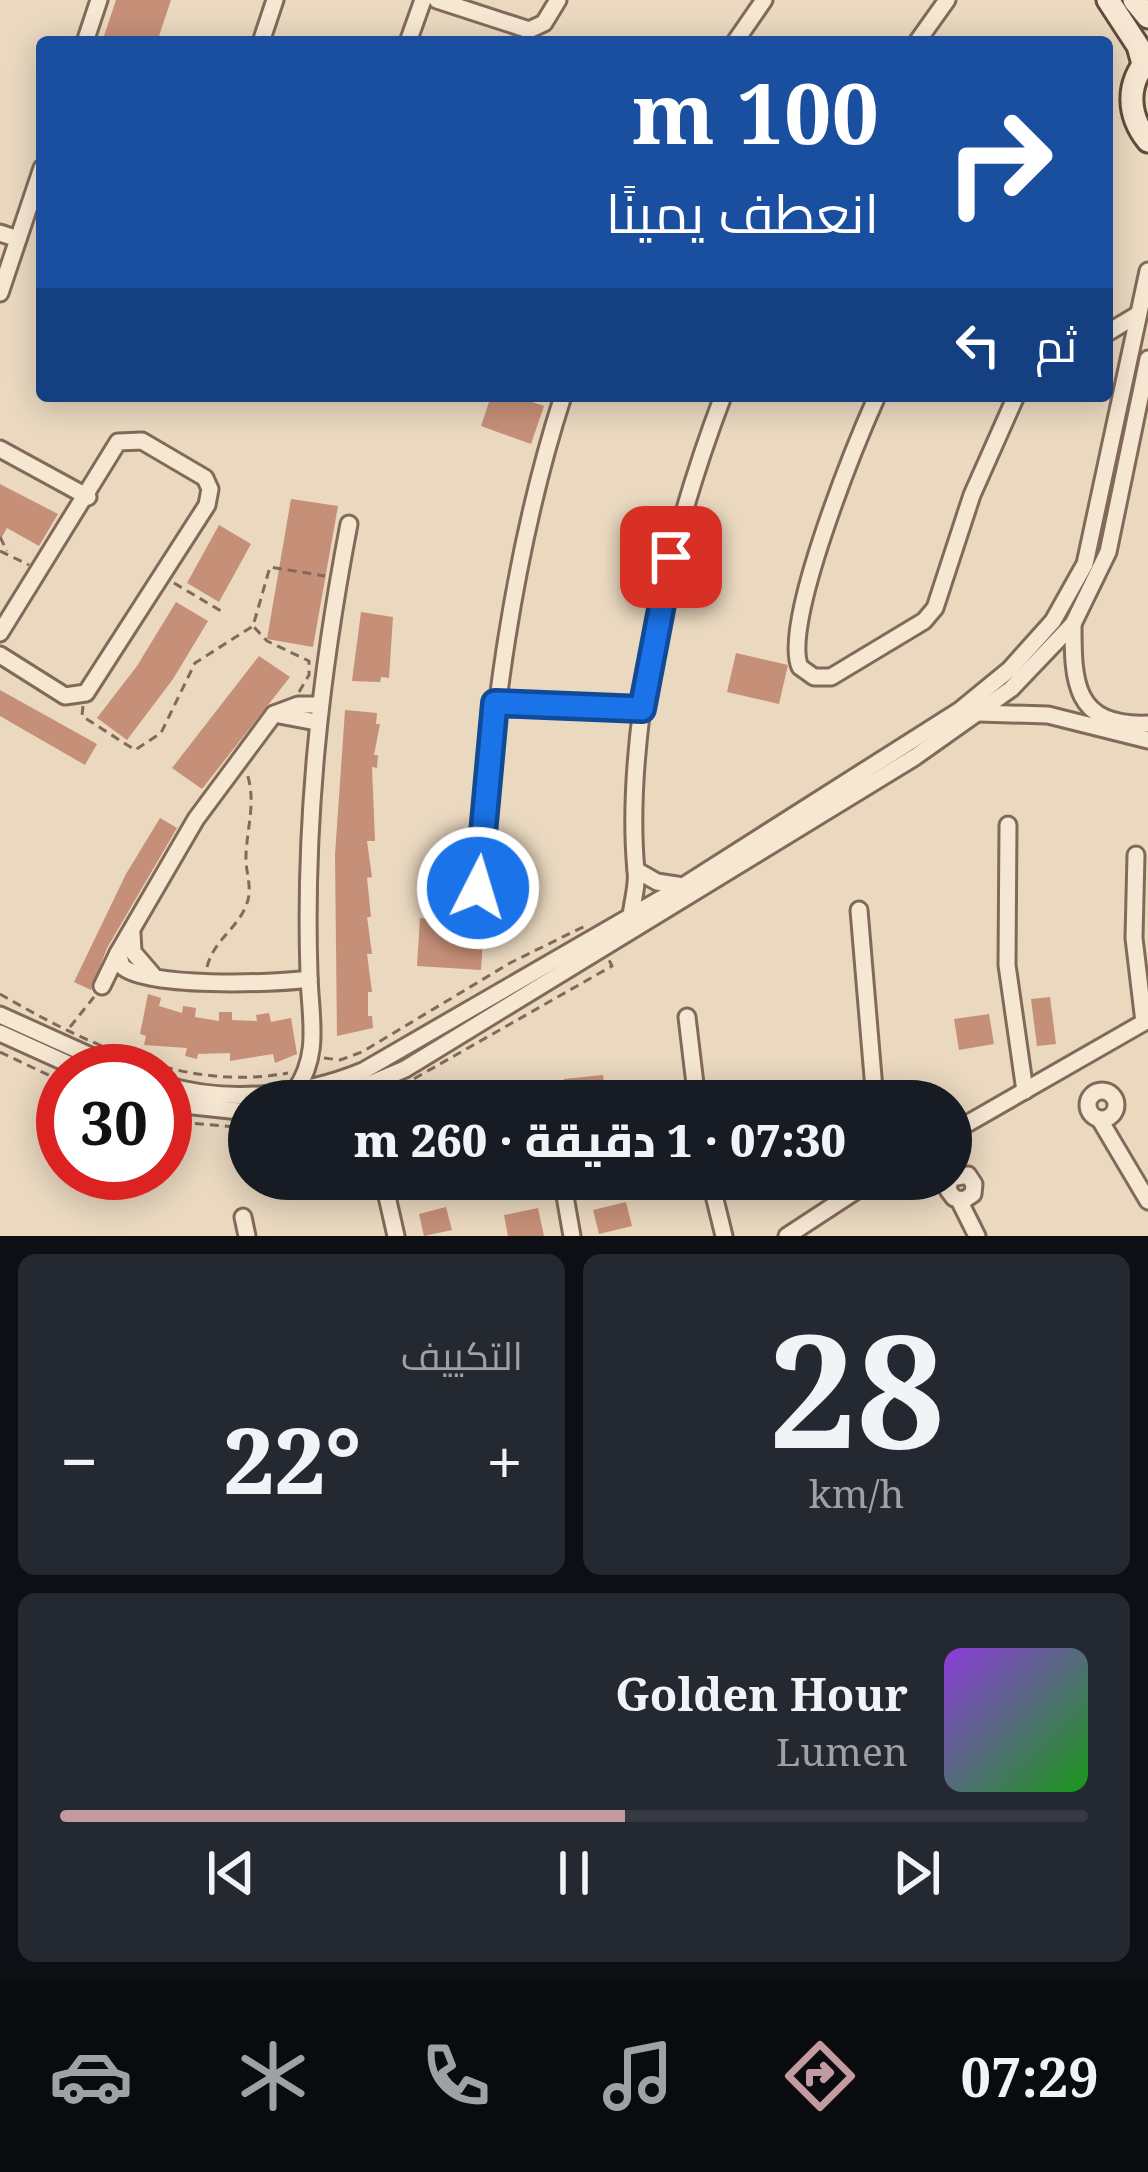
<!DOCTYPE html>
<html lang="ar">
<meta charset="utf-8">
<style>
:root{--surface:#171b24;--page:#242831;--text:#f1f3f6;--muted:#9ea1a6;--line:#363941;--accent:#c49aa1}
body{margin:0;font-family:"Noto Serif",Cairo,serif;background:var(--page);color:var(--text);direction:rtl;height:100vh;display:flex;flex-direction:column;font-size:45px;white-space:nowrap}
*{box-sizing:border-box;margin:0}
p{font-size:39px;color:var(--muted)}
.icon{flex:none;width:66px;height:66px;fill:none;stroke:currentColor;stroke-width:2;stroke-linecap:round;stroke-linejoin:round}
.map{position:relative;height:1236px;overflow:hidden;direction:ltr}
.details{display:flex;flex-direction:column;gap:18px;padding:18px;background:#0d0f14;flex:1}
.details>*{flex:none}
.guide{position:absolute;left:36px;top:36px;width:1077px;height:366px;border-radius:12px;box-shadow:0 6px 30px #0003;direction:rtl;background:#1a4fa0;color:#fff;overflow:hidden}
.speed{position:absolute;left:36px;top:1044px;display:flex;gap:24px;font-size:60px;font-weight:700;text-align:center}
.speed>*{display:grid;place-content:center;width:156px;height:156px;border-radius:50%;background:var(--surface);box-shadow:0 6px 30px #0003;line-height:1}
.speed .limit{border:18px solid #d22;background:#fff;color:#111}
.pin{position:absolute;display:grid;place-items:center;width:102px;height:102px;color:#fff;margin:-51px;border-radius:24px;box-shadow:0 6px 18px #0006}
.me{position:absolute;width:132px;margin:-66px;rotate:5deg;stroke-linejoin:round;filter:drop-shadow(0 0 9px #0008)}
.turn{display:flex;align-items:center;gap:42px;height:252px;padding:0 36px;font-size:54px}
.turn .icon{width:156px;height:156px;stroke-width:2.5}
.turn b{display:block;font-size:84px;line-height:102px}
.then{display:flex;align-items:center;height:114px;padding:0 36px;background:#0003;gap:24px;font-size:45px}
.big{font-size:90px;font-weight:800;line-height:1.1}
.details .card{flex:1;display:flex;flex-direction:column;justify-content:center;gap:18px;min-width:0;padding:0 42px;border-radius:18px;background:var(--page)}
.details .dial{align-items:center;gap:0}
.dial b{font-size:156px;line-height:1}
.song{display:flex;align-items:center;gap:36px}
.cover{width:144px;height:144px;border-radius:18px;background:linear-gradient(135deg,hsl(270 70% 55%),hsl(120 70% 35%))}
.played{height:12px;border-radius:6px;background:linear-gradient(90deg,var(--accent) 55%,var(--line) 55%)}
.keys{display:flex;justify-content:space-around;direction:ltr}
.heat{display:flex;justify-content:space-between;align-items:center;font-size:66px;direction:ltr}
.details .tiles{flex:1;display:grid;gap:18px;grid-template-columns:1fr 1fr}
.card:last-child{grid-column:span 2}
.trip{position:absolute;left:228px;top:1080px;width:744px;height:120px;border-radius:60px;background:var(--surface);box-shadow:0 6px 30px #0003;font-weight:800;line-height:120px;text-align:center;direction:rtl}
.tab-bar{display:flex;height:192px;justify-content:space-around;align-items:center;background:#090b0e;color:var(--muted)}
.tab-bar .icon{width:84px;height:84px}
.tab-bar .active{color:var(--accent)}
.tab-bar b{font-size:54px;color:var(--text)}
.map>svg:first-child{display:block}
</style>
<div class="map">
<svg width="1148" height="1236" viewBox="0 0 1148 1236">
<rect width="100%" height="100%" fill="#ead8bf"/>
<g fill="#c68f77">
<path d="M116,0H171L157,42H102Z"/>
<path d="M491,396H514L544,406L531,444L481,426Z"/>
<path d="M0,484L58,514L39,546L7,528L0,540Z"/>
<path d="M291,499L338,506L313,647L267,639Z"/>
<path d="M219,525L251,544L219,602L187,583Z"/>
<path d="M176,602L208,621L173,679L127,740L97,718L137,666Z"/>
<path d="M361,612L393,617L389,678L381,677L380,682L352,681Z"/>
<path d="M736,653L788,665L779,704L727,692Z"/>
<path d="M259,656L290,677L202,789L172,768Z"/>
<path d="M0,690L97,744L85,765L0,716Z"/>
<path d="M345,710L377,713L376,724H380L374,755H378L377,768L372,767L375,841H367L372,877L367,878L371,917H367L372,954H367L372,992H368V1016H372L373,1028L337,1036L335,855Z"/>
<path d="M160,818L177,828L107,948L91,990L74,982L126,874Z"/>
<path d="M420,918L484,923L481,970L417,966Z"/>
<path d="M148,994L161,998L159,1006L182,1013L183,1006L196,1008L195,1017L219,1021V1012H232V1020L257,1021L256,1015L269,1013L271,1022L291,1018L297,1054L275,1063L273,1054L230,1061V1053L198,1054L197,1059L185,1056L187,1048L144,1045L146,1036L140,1034Z"/>
<path d="M1050,997L1056,1044L1037,1046L1031,999Z"/>
<path d="M989,1014L994,1044L959,1050L954,1019Z"/>
<path d="M603,1075L606,1101H566L564,1079Z"/>
<path d="M626,1202L632,1226L599,1234L593,1210Z"/>
<path d="M446,1207L452,1230L424,1236L419,1214Z"/>
<path d="M538,1208L544,1236H508L504,1215Z"/>
</g>
<g fill="none" stroke-linecap="round" stroke-linejoin="round">
<defs>
<g id="street">
<path d="M437,0L529,30L544,23L558,0"/>
<path d="M85,42L99,0"/>
<path d="M261,42L275,0"/>
<path d="M408,42L423,0"/>
<path d="M735,42L764,0"/>
<path d="M917,42L947,0"/>
<path d="M0,233L18,239"/>
<path d="M0,293L42,168"/>
<path d="M1107,333L1137,315"/>
<path d="M877,396C856,443 781,625 800,667L814,677H831L924,621L935,608L972,495L1016,396"/>
<path d="M0,449L88,497"/>
<path d="M1073,624C1073,681 1073,727 1148,724"/>
<path d="M0,633L118,442L142,441L205,478L210,489L207,505L86,693L65,696L0,655"/>
<path d="M495,703L642,709"/>
<path d="M979,713L1048,715L1148,740"/>
<path d="M274,714L316,722"/>
<path d="M1008,825L1007,965L1025,1091"/>
<path d="M1136,855L1134,938L1144,1022"/>
<path d="M636,870L657,882L683,886"/>
<path d="M478,888C493,720 511,557 563,396"/>
<path d="M859,910L875,1101"/>
<path d="M631,917C632,902 638,886 636,871C631,818 635,761 642,707C657,600 685,496 723,396"/>
<path d="M132,933L133,952L152,974"/>
<path d="M309,979C274,984 144,988 122,966L118,953L196,819L274,714L298,705H318"/>
<path d="M102,986L118,953"/>
<path d="M0,1015L124,1071"/>
<path d="M687,1017L697,1101"/>
<path d="M0,1033L84,1071"/>
<path d="M165,1085C229,1104 302,1096 363,1071L683,886L960,710L1010,669L1053,621L1085,564L1148,271"/>
<circle cx="1102" cy="1105" r="14"/>
<path d="M295,1091C321,1054 310,1017 309,975C304,822 320,675 349,524"/>
<path d="M550,1098L551,1101"/>
<path d="M330,1101L405,1069L915,757L1011,689L1073,624L1108,552L1148,359"/>
<path d="M165,1103L249,1112"/>
<path d="M1100,1120L1148,1201"/>
<path d="M951,1133L1148,1020"/>
<path d="M562,1179L572,1236"/>
<path d="M710,1179L724,1236"/>
<path d="M950,1179L948,1190L954,1198L964,1200L973,1194L974,1184L968,1175L951,1178"/>
<path d="M386,1192L396,1236"/>
<path d="M959,1200L977,1236"/>
<path d="M243,1217L247,1236"/>
<path d="M787,1236L874,1179"/>
</g>
<g id="secondary">
<path d="M1108,0L1138,46L1143,64"/>
<path d="M1134,0L1148,17"/>
<path d="M1148,59C1126,84 1127,115 1148,141"/>
</g>
</defs>
<use href="#street" stroke="#826a59" stroke-width="21"/>
<use href="#secondary" stroke="#634b3c" stroke-width="27"/>
<g stroke="#826a59" stroke-width="3" stroke-dasharray="9 6" stroke-linecap="butt">
<path d="M0,537L7,551"/>
<path d="M0,551L29,565"/>
<path d="M174,583L221,611"/>
<path d="M299,692L309,675V661L267,641L253,626L270,567L325,576"/>
<path d="M83,706L82,716L135,750L161,733L195,663L253,626"/>
<path d="M207,967C214,939 239,928 247,903C253,887 245,872 246,855C247,827 257,799 246,771"/>
<path d="M0,994C86,1044 186,1092 288,1073"/>
<path d="M70,1027L94,997"/>
<path d="M0,1052L63,1082"/>
<path d="M324,1058L340,1060L362,1052L510,963L587,925"/>
<path d="M375,1101L612,966L609,960"/>
<path d="M165,1121L249,1128"/>
</g>
<use href="#street" stroke="#f6e7d2" stroke-width="15"/>
<use href="#secondary" stroke="#f6e7d2" stroke-width="21"/>
</g>
<g fill="none" stroke-linecap="round" stroke-linejoin="round">
<defs>
<path id="route" d="M478,888L495,703L642,709L671,557"/>
</defs>
<use href="#route" stroke="#114b97" stroke-width="30"/>
<use href="#route" stroke="#1a73e8" stroke-width="21"/>
</g>
</svg>
<div class="speed"><div class="limit">30</div></div>
<div class="pin" style="left:671px;top:557px;background:#d93025"><svg class="icon" aria-label="arrive" viewBox="0 0 24 24"><path d="M6 21V4h12l-3 4 3 4H6"/></svg></div>
<svg class="me" style="left:478px;top:888px" viewBox="-20 -20 40 40"><circle r="17" fill="#1a73e8" stroke="#fff" stroke-width="3"/><path d="M0-11L8 9 0 5-8 9z" fill="#fff"/></svg>
<div class="trip">07:30 · 1 دقيقة · 260 m</div>
<div class="guide">
<div class="turn"><svg class="icon" aria-label="right" viewBox="0 0 24 24"><path d="M7 20v-9h11M14 6l5 5-5 5"/></svg><div><b>100 m</b>انعطف يمينًا</div></div>
<div class="then">ثم<svg class="icon" aria-label="left" viewBox="0 0 24 24"><path d="M17 20v-9H6M10 6l-5 5 5 5"/></svg></div>
</div>
</div>
<section class="details">
<div class="tiles">
<div class="card dial"><b>28</b><p>km/h</p></div>
<div class="card"><p>التكييف</p>
<div class="heat"><a>−</a><b class="big">22°</b><a>+</a></div>
</div>
<div class="card">
<div class="song"><i class="cover"></i><div><b>Golden Hour</b><p>Lumen</p></div></div>
<div class="played"></div>
<div class="keys"><svg class="icon" aria-label="previous" viewBox="0 0 24 24"><path d="M18 5L8 12l10 7zM5 5v14"/></svg><svg class="icon" aria-label="pause" viewBox="0 0 24 24"><path d="M8 5v14M16 5v14"/></svg><svg class="icon" aria-label="next" viewBox="0 0 24 24"><path d="M6 5l10 7-10 7zM19 5v14"/></svg></div>
</div>
</div>
</section>
<nav class="tab-bar">
<b>07:29</b>
<svg class="icon active" aria-label="directions" viewBox="0 0 24 24"><path d="M12 3l9 9-9 9-9-9zM9 14v-3h6M13 9l2 2-2 2"/></svg>
<svg class="icon" aria-label="music" viewBox="0 0 24 24"><path d="M9 18V5l10-2v13"/><circle cx="6" cy="18" r="3"/><circle cx="16" cy="16" r="3"/></svg>
<svg class="icon" aria-label="phone" viewBox="0 0 24 24"><path d="M5 4h4l2 5-3 2q2 4 5 5l2-3 5 2v4C11 20 4 13 5 4z"/></svg>
<svg class="icon" aria-label="climate" viewBox="0 0 24 24"><path d="M12 3v18M4 7l16 10M4 17L20 7"/></svg>
<svg class="icon" aria-label="car" viewBox="0 0 24 24"><path d="M5 17H2v-5l4-1 3-4h7l3 4 3 1v5h-3M9 17h6M6 11h13"/><circle cx="7" cy="17" r="2"/><circle cx="17" cy="17" r="2"/></svg>
</nav>
